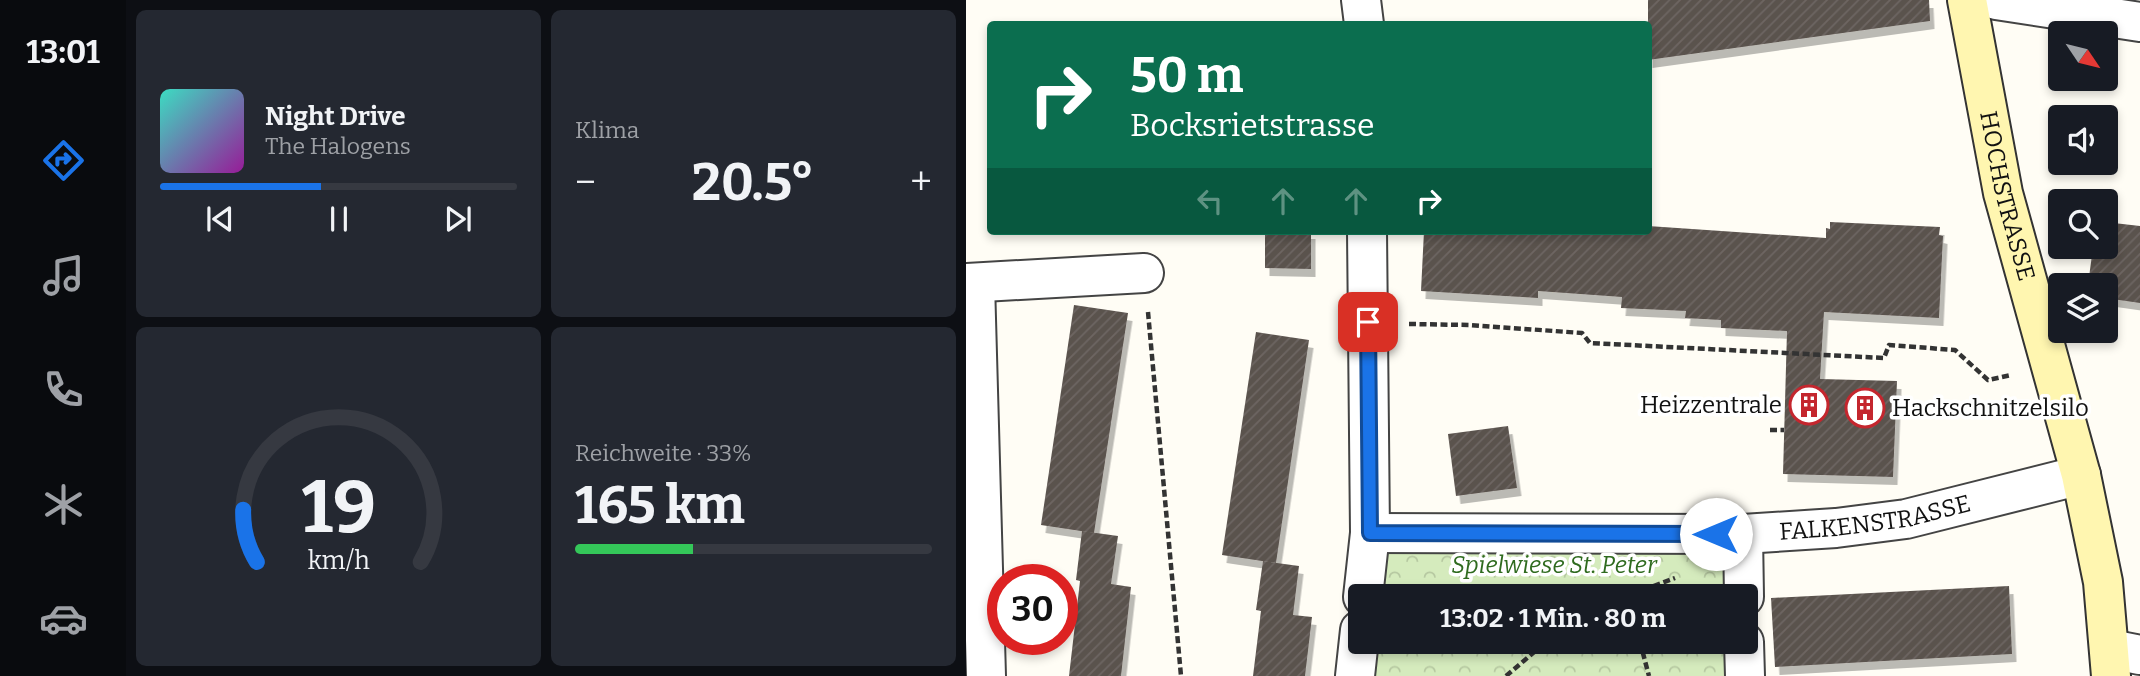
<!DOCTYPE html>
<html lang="de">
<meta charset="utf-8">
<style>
:root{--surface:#171b24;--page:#242831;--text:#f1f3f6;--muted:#9ea1a6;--line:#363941;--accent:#1a73e8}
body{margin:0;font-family:Bitter,serif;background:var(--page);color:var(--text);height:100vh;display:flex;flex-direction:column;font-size:26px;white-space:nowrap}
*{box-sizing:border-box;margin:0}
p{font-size:23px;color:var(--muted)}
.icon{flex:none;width:38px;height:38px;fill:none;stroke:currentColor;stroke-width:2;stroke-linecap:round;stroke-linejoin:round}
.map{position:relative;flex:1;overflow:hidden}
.drawer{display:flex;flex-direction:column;gap:10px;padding:10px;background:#0d0f14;width:840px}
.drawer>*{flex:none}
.guide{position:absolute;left:21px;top:21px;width:665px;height:214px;border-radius:7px;box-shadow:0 4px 10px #0003;background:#0b6e4f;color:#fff;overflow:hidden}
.needle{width:46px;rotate:125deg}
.fabs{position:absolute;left:1082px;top:21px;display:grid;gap:14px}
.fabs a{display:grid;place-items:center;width:70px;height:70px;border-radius:7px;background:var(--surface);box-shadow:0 4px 10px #0003;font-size:35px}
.speed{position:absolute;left:21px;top:564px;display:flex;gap:14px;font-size:35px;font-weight:700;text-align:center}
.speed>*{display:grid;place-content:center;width:91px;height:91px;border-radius:50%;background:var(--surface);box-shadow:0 4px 10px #0003;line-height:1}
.speed .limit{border:10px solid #d22;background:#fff;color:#111}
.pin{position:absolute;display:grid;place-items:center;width:60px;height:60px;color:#fff;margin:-30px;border-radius:14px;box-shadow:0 4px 10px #0006}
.me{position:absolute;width:77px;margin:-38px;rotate:270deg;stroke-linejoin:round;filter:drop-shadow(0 0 5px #0008)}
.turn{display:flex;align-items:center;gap:24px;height:147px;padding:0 28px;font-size:32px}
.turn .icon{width:91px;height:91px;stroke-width:2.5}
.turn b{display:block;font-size:49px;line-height:60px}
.lanes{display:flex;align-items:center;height:66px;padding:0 28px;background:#0003;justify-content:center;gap:35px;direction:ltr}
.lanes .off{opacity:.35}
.big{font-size:52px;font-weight:700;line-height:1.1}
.drawer .tile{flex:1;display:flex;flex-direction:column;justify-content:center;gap:10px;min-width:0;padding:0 24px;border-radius:10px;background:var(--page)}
.drawer .dial{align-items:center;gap:0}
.dial svg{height:182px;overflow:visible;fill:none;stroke:var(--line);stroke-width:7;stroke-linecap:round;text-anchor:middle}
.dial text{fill:var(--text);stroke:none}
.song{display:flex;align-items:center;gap:21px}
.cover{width:84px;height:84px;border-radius:10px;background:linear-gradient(135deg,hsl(170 70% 55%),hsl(300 70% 35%))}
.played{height:7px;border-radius:4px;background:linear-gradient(90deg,var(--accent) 45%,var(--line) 45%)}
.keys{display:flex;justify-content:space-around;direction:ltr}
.heat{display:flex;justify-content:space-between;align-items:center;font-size:38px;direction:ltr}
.charge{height:10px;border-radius:5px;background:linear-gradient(90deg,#34c759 33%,var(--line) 0)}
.drawer .tiles{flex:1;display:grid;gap:10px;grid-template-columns:repeat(2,1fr)}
.trip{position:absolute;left:382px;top:584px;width:410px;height:70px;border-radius:7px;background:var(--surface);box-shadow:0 4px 10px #0003;font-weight:700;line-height:70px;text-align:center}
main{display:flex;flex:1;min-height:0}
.tabs{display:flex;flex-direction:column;width:126px;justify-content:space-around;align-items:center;background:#090b0e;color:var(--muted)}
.tabs .icon{width:49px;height:49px}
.tabs .current{color:var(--accent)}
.tabs b{font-size:32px;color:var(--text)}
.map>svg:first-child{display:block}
</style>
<main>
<nav class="tabs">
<b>13:01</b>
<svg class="icon current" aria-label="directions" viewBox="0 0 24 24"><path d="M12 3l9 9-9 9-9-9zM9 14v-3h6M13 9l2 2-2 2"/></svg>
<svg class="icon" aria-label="music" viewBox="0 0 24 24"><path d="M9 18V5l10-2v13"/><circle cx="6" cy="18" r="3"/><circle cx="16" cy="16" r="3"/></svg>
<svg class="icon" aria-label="phone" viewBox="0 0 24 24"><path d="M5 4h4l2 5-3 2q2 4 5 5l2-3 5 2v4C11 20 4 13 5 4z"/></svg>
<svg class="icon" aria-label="climate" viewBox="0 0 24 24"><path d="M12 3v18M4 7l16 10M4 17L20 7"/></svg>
<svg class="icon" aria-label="car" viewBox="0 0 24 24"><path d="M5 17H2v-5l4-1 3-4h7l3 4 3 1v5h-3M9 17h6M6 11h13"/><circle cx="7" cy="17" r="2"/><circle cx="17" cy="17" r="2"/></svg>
</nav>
<section class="drawer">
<div class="tiles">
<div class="tile">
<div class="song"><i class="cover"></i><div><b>Night Drive</b><p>The Halogens</p></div></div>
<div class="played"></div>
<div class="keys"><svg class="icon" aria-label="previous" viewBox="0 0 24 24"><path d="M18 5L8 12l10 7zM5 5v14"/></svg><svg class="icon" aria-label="pause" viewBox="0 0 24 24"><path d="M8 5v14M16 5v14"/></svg><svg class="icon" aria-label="next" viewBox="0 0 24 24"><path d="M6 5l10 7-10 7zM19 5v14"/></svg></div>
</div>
<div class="tile"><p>Klima</p>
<div class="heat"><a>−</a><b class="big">20.5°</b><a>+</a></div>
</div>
<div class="tile dial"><svg viewBox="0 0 100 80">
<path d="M14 69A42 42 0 1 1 86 69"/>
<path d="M14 69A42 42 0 0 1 8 46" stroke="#1a73e8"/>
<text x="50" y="56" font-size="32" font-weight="700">19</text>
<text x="50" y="72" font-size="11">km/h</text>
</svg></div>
<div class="tile"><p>Reichweite · 33%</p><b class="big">165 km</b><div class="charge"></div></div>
</div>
</section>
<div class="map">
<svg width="1174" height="676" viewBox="0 0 1174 676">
<defs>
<pattern id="park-crowns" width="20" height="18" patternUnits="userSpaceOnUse" patternTransform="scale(1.75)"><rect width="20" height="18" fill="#d5ebbd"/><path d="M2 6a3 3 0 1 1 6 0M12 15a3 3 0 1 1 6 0" fill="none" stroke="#b6c8a1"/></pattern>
<pattern id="building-hatch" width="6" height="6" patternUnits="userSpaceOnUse" patternTransform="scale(1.75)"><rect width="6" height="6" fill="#5a524d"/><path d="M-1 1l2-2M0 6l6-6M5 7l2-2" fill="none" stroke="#6d6662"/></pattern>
<filter id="shadow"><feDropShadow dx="4.5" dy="8" stdDeviation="0" flood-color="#0004"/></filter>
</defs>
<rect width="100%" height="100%" fill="#fffdf5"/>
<g fill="url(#park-crowns)">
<path d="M404,533L777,534L778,597H397Z"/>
<path d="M394,642H779V676H389Z"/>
</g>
<g fill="url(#building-hatch)" filter="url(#shadow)">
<path d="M682,0H963L964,21L682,60Z"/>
<path d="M864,222L974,227L973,235L977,236L973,318L858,312L854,379L931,381L927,477L817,474L821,331L755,328V320L719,318L720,311L655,308L656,297L572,291V298L455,291L458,231H682V226L860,238V228L864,229Z"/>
<path d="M1139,222L1174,226V303L1139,298V285H1122L1127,247H1139Z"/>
<path d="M299,231H345V269L299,268Z"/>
<path d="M108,305L162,313L128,533L75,525Z"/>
<path d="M290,332L343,340L310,563L256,555Z"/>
<path d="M542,426L551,488L490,496L482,434Z"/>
<path d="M116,531L152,536L145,584L165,587L155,676H103L114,581L110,580Z"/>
<path d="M297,561L333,566L327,615L346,617L339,676H287L295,611L290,610Z"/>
<path d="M1043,586L1046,654L809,667L805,598Z"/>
</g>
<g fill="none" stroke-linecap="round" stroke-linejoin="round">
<defs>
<g id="street">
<path d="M395,0L398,24"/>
<path d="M1030,0L1174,22"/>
<path d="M0,283L178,273"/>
<path d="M9,283L20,676"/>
<path id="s1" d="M404,533L777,534L870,528L940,519L1115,475"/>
<path d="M777,534L778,597"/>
<path d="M397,597L404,533L401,231"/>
<path d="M778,642L779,676"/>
<path d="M1144,649L1174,655"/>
<path d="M389,676L394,630"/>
</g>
<g id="secondary">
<path id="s2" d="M1001,0L1037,193L1115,475L1137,582L1145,676"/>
</g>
</defs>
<use href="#street" stroke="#444" stroke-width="42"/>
<use href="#secondary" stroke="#333" stroke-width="42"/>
<g stroke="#333" stroke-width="4.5" stroke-dasharray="7 3.5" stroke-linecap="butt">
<path d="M182,312L215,676"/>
<path d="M443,324L504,325L616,333L624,343L918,358L923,345L989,350L1022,380L1045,375"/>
<path d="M804,430H818"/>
<path d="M658,597L709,578"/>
<path d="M674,642L683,676"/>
<path d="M540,676L580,642"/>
</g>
<use href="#street" stroke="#fff" stroke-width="38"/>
<use href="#secondary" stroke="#fff6b0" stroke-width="38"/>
</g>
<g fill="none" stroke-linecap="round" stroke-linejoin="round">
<defs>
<path id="route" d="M402,322L404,533L750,534"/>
</defs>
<use href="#route" stroke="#114b97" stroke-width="18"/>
<use href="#route" stroke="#1a73e8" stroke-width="12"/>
</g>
<defs>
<symbol id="building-ring" viewBox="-11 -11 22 22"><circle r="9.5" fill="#fff" stroke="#c4262e" stroke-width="1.5"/><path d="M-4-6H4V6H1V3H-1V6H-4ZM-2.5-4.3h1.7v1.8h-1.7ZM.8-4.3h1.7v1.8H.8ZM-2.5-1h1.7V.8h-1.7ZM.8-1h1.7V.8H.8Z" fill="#c4262e"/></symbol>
</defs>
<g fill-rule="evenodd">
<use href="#building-ring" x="821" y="383" width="44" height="44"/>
<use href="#building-ring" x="877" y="386" width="44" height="44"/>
</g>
<g text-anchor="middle" stroke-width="7" stroke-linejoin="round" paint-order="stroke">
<g font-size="24" fill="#111" stroke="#fff">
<text dy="8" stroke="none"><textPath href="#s2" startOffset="200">HOCHSTRASSE</textPath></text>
<text dy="8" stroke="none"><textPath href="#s1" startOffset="506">FALKENSTRASSE</textPath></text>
</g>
<g font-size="24" fill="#111" stroke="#fff" text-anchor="end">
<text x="816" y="413">Heizzentrale</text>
<text x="926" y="416" text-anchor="start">Hackschnitzelsilo</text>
</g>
<g font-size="24" font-style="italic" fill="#2f6b1f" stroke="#fff">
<text x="588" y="573">Spielwiese St. Peter</text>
</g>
</g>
</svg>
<div class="fabs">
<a><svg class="needle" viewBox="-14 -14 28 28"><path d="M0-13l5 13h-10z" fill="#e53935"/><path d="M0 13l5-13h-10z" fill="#9ea1a6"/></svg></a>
<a><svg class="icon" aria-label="sound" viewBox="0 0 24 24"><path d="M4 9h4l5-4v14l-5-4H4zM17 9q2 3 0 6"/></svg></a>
<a><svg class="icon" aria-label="search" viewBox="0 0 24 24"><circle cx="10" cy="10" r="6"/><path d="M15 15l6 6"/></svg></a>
<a><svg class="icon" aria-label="layers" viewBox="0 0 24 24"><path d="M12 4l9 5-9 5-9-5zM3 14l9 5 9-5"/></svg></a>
</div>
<div class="speed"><div class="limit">30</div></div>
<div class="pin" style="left:402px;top:322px;background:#d93025"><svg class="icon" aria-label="arrive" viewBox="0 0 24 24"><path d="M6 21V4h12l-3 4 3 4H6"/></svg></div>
<svg class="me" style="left:750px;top:534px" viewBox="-20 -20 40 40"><circle r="19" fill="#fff"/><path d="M0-13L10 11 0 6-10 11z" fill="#1a73e8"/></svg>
<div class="trip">13:02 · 1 Min. · 80 m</div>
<div class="guide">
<div class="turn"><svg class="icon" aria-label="right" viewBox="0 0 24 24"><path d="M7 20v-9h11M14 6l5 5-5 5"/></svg><div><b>50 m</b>Bocksrietstrasse</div></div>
<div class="lanes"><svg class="icon off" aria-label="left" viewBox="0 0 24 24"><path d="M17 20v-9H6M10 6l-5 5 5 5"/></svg><svg class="icon off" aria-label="ahead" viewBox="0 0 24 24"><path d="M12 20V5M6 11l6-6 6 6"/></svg><svg class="icon off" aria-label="ahead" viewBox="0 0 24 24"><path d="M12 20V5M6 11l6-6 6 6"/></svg><svg class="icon" aria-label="right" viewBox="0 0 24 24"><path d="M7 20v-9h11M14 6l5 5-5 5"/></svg></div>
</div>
</div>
</main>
